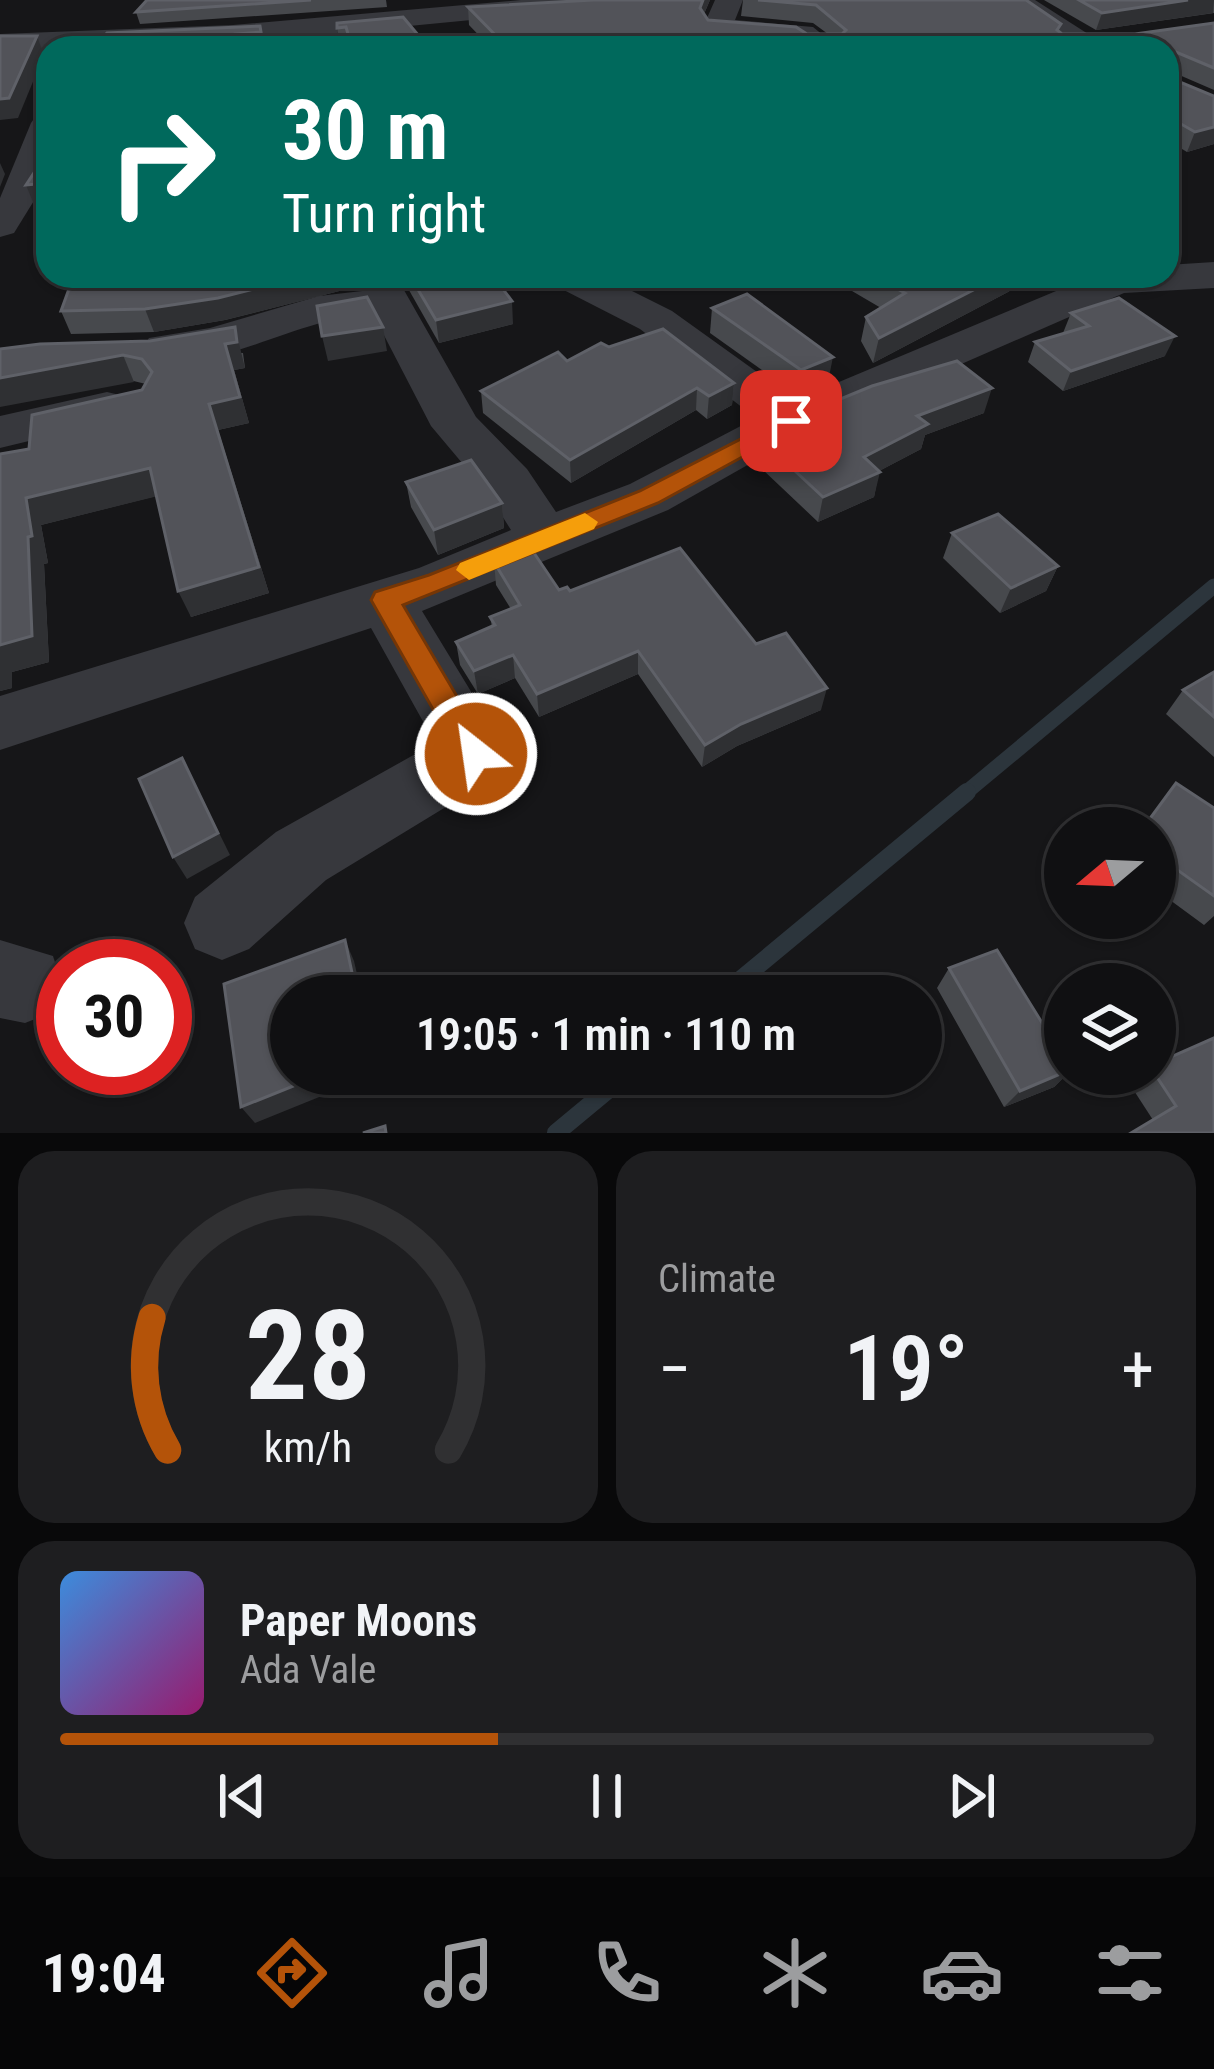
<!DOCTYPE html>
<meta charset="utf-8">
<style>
:root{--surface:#101012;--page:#1e1e20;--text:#f1f3f6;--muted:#9c9d9f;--line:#303032;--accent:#b45309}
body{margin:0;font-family:"Roboto Condensed",sans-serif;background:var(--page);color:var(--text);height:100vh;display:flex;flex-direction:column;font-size:45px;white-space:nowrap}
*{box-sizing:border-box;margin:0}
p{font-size:39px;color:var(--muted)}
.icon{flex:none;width:66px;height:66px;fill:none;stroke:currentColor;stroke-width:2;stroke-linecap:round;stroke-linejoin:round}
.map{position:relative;height:1133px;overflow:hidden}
.details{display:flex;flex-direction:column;gap:18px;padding:18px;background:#09090a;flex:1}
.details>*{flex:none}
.top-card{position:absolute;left:36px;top:36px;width:1143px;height:252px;border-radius:36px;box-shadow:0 3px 9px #0004,0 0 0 3px var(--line);background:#00695c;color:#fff;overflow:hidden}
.needle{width:78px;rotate:251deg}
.tools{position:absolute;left:1044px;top:807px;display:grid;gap:24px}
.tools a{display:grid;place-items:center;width:132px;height:132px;border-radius:50%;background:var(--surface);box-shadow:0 3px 9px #0004,0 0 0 3px var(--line);font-size:60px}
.speed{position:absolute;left:36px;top:939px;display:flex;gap:24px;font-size:60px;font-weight:700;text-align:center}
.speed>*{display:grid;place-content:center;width:156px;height:156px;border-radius:50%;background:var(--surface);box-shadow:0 3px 9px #0004,0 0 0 3px var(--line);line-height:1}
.speed .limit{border:18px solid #d22;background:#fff;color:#111}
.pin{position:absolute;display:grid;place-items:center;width:102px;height:102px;color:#fff;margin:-51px;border-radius:24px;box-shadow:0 6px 18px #0006}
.me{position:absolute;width:132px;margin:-66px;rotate:330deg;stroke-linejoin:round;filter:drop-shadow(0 0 9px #0008)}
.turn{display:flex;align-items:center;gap:42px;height:252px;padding:0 48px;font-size:54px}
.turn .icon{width:156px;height:156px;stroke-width:2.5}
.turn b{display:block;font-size:84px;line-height:102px}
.big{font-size:90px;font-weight:600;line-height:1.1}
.details .widget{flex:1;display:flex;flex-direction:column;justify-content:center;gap:18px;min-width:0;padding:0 42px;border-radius:36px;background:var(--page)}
.details .dial{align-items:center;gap:0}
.dial svg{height:312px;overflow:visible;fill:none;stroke:var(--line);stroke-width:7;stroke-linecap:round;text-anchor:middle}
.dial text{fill:var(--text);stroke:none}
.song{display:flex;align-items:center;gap:36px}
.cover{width:144px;height:144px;border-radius:18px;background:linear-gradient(135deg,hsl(210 70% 55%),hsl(320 70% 35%))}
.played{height:12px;border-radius:6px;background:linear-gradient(90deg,var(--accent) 40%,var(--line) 40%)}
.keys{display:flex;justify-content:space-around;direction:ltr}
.heat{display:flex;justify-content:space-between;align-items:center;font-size:66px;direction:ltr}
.details .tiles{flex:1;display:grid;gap:18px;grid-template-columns:1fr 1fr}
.widget:last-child{grid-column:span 2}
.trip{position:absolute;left:270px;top:975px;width:672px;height:120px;border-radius:60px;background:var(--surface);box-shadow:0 3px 9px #0004,0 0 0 3px var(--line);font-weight:600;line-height:120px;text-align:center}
.menu{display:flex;height:192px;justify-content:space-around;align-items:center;background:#060607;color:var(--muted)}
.menu .icon{width:84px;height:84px}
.menu .selected{color:var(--accent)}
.menu b{font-size:54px;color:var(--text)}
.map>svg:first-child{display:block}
</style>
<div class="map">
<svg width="1214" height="1133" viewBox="0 0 1214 1133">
<rect width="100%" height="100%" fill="#161618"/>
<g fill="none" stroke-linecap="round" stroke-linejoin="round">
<path stroke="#2c353c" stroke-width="15" d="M963,795L1214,586"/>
<g stroke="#2c353c" stroke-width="18">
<path d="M721,996L967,792"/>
<path d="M556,1133L627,1074"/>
</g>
<g fill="#37383d" fill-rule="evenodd">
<path d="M521,0H690L676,8L492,18L233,43L0,52V34L233,25Z"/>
<path d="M715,0H743L735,20L813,27L839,48H805L795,41L707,33L703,27Z"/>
<path d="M1001,0H1035L1110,48H1074Z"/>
<path d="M48,113V178L14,233L0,237V198L31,123L36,116Z"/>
<path d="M1214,262V288L1124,293L808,431L668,510L422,611L509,754L500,774L326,880L249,949L222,960L195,949L184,923L195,897L276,832L435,743L371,628L0,750V696L419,568L511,530L489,495L431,426L374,316C356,318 335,318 317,324C266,338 203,371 149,358L142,348L149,338L210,328L319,296L362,291L354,276H396L476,417L527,469L556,512L630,484L756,418L640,329L554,285L548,276H602L672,311L796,400L1092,276H1167V265Z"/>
<path d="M107,392L124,396L131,407L124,418L0,448V416Z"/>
<path d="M0,940L53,956L63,987L53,1012L25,1023L0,1018Z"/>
</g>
</g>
<g fill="#47494d">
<path d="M147,0H386L387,7L140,24L136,12Z"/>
<path d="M593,0H710L704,14L708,20L807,34H828L813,23L741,16L743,0H1026L1062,34H1135L1214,23V90L1170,71V78L1214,96V144L1187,152L1167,140V48H491L469,25L468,7Z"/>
<path d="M1044,0H1214V13L1096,30Z"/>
<path d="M337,23L429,48H350L348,42H339Z"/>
<path d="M144,276H353L355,287L225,320L154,332L71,334L61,311L144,283Z"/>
<path d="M401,276H493L513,324L439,343Z"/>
<path d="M855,276H1033L1008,292L873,363L861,341L866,317L881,308L852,291Z"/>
<path d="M712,308L828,382L797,395L710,333Z"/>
<path d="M1071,313L1165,356L1063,391L1028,362L1035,342L1063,333Z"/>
<path d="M609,347L734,383L732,405L707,419L696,410L571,483L483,413L481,391Z"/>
<path d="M0,349L243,353L245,368L234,370L249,423L218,430L269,593L191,617L156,496L41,525L48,563L44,564L49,662L12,672V688L0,691L29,449L142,390L146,384Z"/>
<path d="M828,404L984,413L925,435L921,449L879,471L874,497L818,522L760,467L764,442L826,416Z"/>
<path d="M406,482L502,503L504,528L438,555L411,507Z"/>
<path d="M952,533L1058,566L1046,591L1000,613L943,558Z"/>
<path d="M494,562L559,590L570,591L756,644L821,710L737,746L702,767L638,674L539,717L515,678L478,694L460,665L456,642L492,627L490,617L511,609L496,585Z"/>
<path d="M1214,672V757L1166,714L1183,690Z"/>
<path d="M1176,783L1214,808V916L1204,925L1155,889V828H1142Z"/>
<path d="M949,968L1065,1074H1067L1054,1087L1004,1107L937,988Z"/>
<path d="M1140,1074H1155L1214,1133L1153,1120L1129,1083Z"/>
</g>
<g fill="#2f3033">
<path d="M703,0H710L699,25L700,8Z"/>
<path d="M1188,0H1214L1213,13L1096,30L1102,13Z"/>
<path d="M261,32L264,48H237L235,34Z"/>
<path d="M37,36L44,55L18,118L0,120V99Z"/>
<path d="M149,41L151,48H95L94,46Z"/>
<path d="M1214,127V144L1187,152L1195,132Z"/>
<path d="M0,163L5,174L0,187Z"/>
<path d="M48,183V205L35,207L26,185Z"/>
<path d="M306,276H353L355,287L225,320L154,332L145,309Z"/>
<path d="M1001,276H1033L1008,292L873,363L879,338Z"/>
<path d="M512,301L513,324L439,343L436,320Z"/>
<path d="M235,327L245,368L234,370L249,423L218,430L269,593L191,617L178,591L209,404L225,344Z"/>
<path d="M383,327L387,351L328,361L322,336Z"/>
<path d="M1175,336L1165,356L1063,391L1071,371Z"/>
<path d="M123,355L134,382L0,407V378Z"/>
<path d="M833,357L828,382L797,395L801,370Z"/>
<path d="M734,383L732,405L707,419L709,396Z"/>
<path d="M697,388L696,410L571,483L570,460Z"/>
<path d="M992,388L984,413L925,435L921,449L866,478L880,472L874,497L818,522L823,497L864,457L917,416Z"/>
<path d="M150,468L162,495L41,525L48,563L44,564L49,662L12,672V688L0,691V645L26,498Z"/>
<path d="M502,503L504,528L438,555L434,530Z"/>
<path d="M1058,566L1046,591L1000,613L1011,588Z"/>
<path d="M638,651V674L539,717L537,694Z"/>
<path d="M513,655L515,678L478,694L474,671Z"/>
<path d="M827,688L821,710L737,746L702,767L705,745L741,724Z"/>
<path d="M182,758L230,855L187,879L173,857Z"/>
<path d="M345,940L354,961L362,996H357Z"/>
<path d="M1065,1072L1067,1074L1054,1087L1004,1107L1020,1091Z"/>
<path d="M323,1074H376L255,1123L241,1107Z"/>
</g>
<g fill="#525359" stroke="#5f6168" stroke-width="3">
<path d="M147,0H311L136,12Z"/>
<path d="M593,0H703L700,8L708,20L796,27L807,34H842L846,30L816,5L758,0H1026L1061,24L1057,30L1062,34H1135L1214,23V68L1176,52L1170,57V78L1214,96V127L1195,132L1167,116V48H508L468,7Z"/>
<path d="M1079,0H1188L1102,13Z"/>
<path d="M403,17L429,48H352L346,27L337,28V23Z"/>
<path d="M260,26L261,32L235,34L237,48H149V41L94,46L107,33Z"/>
<path d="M0,36H37L9,98L0,99Z"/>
<path d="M44,149H48V183L26,185L43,159Z"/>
<path d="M144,276H306L218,298L145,309L61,311L69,289L144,283Z"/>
<path d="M410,276H493L512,301L436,320Z"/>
<path d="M873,276H1001L879,338L866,317L905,293Z"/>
<path d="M747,294L833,357L801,370L712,308Z"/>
<path d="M367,297L383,327L322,336L317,306Z"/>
<path d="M1119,298L1175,336L1071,371L1035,342L1089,326L1071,313Z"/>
<path d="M235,327L237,342L225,344L240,397L209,404L259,567L178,591L150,468L26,498L32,536L28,537L32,636L0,645V454L29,449L32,415L142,390L152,372L142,359L123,355L0,378V349L40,344L150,341Z"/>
<path d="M663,329L734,383L709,396L697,388L570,460L481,391L558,352L567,361L601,343L609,347Z"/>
<path d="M957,361L992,388L917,416L928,424L864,457L880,472L823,497L764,442L838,411L828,404L872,386Z"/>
<path d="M471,460L502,503L434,530L406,482Z"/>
<path d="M998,514L1058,566L1011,588L952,533Z"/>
<path d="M530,547L559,590L567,587L570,591L680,548L756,644L786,633L827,688L741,724L705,745L638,651L537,694L513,655L474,671L456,642L495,625L490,617L520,605L494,562Z"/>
<path d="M1214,672V717L1183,690Z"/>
<path d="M182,758L218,833L173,857L139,779Z"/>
<path d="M1176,783L1214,808V896L1155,854V828H1143Z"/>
<path d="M345,940L357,996H291V1074H323L241,1107L224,984Z"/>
<path d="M997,950L1065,1060V1072L1020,1091L949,968Z"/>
<path d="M1214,1038V1133H1131L1176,1106L1155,1074V1064Z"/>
<path d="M385,1126L386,1133H363Z"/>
</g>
<path fill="#b45309" stroke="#753606" stroke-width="3" d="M791,413L803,421L799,426L658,503L403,605L491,754L487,764L476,768L464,764L371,600L375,592L429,575L640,491Z"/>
<path fill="#f59e0b" d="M585,513L598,522L594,529L469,580L456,570L460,563Z"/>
</svg>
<div class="tools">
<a><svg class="needle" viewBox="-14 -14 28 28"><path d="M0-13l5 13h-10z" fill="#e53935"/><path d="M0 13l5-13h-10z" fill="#9c9d9f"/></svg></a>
<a><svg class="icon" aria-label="layers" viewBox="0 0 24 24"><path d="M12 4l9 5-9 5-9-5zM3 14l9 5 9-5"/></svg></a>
</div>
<div class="speed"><div class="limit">30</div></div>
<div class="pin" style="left:791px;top:421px;background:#d93025"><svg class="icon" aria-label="arrive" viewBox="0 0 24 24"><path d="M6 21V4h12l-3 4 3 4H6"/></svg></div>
<svg class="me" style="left:476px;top:754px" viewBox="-20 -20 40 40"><circle r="17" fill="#b45309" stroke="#fff" stroke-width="3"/><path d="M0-11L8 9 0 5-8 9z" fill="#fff"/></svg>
<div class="trip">19:05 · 1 min · 110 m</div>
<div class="top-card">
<div class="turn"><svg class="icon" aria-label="right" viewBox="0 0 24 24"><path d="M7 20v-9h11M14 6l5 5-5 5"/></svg><div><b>30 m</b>Turn right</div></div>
</div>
</div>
<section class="details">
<div class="tiles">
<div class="widget dial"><svg viewBox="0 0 100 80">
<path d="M14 69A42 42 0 1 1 86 69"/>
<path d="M14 69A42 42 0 0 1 10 35" stroke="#b45309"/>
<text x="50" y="56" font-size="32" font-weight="700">28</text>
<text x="50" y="72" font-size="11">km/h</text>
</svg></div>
<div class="widget"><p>Climate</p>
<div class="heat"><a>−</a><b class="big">19°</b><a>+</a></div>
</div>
<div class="widget">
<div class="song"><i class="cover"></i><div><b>Paper Moons</b><p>Ada Vale</p></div></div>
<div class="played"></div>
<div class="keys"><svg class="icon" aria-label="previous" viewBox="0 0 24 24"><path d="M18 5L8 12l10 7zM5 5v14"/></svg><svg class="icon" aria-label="pause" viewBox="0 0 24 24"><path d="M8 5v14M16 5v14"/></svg><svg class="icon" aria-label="next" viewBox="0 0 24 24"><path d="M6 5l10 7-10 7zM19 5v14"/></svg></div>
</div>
</div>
</section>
<nav class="menu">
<b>19:04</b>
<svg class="icon selected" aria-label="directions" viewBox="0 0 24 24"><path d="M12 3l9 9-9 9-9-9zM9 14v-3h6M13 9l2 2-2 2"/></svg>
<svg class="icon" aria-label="music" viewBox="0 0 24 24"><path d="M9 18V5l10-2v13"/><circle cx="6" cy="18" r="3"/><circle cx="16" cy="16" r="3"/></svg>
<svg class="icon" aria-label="phone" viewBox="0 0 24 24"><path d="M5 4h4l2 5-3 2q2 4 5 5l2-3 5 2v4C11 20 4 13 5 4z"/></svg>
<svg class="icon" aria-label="climate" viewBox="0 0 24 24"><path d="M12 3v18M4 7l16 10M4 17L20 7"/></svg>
<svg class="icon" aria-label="car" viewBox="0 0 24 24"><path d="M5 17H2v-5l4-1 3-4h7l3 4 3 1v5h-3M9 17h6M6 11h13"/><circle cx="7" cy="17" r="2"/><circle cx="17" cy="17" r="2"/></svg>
<svg class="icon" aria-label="filters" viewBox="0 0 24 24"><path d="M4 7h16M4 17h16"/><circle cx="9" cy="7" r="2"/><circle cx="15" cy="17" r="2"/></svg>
</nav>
